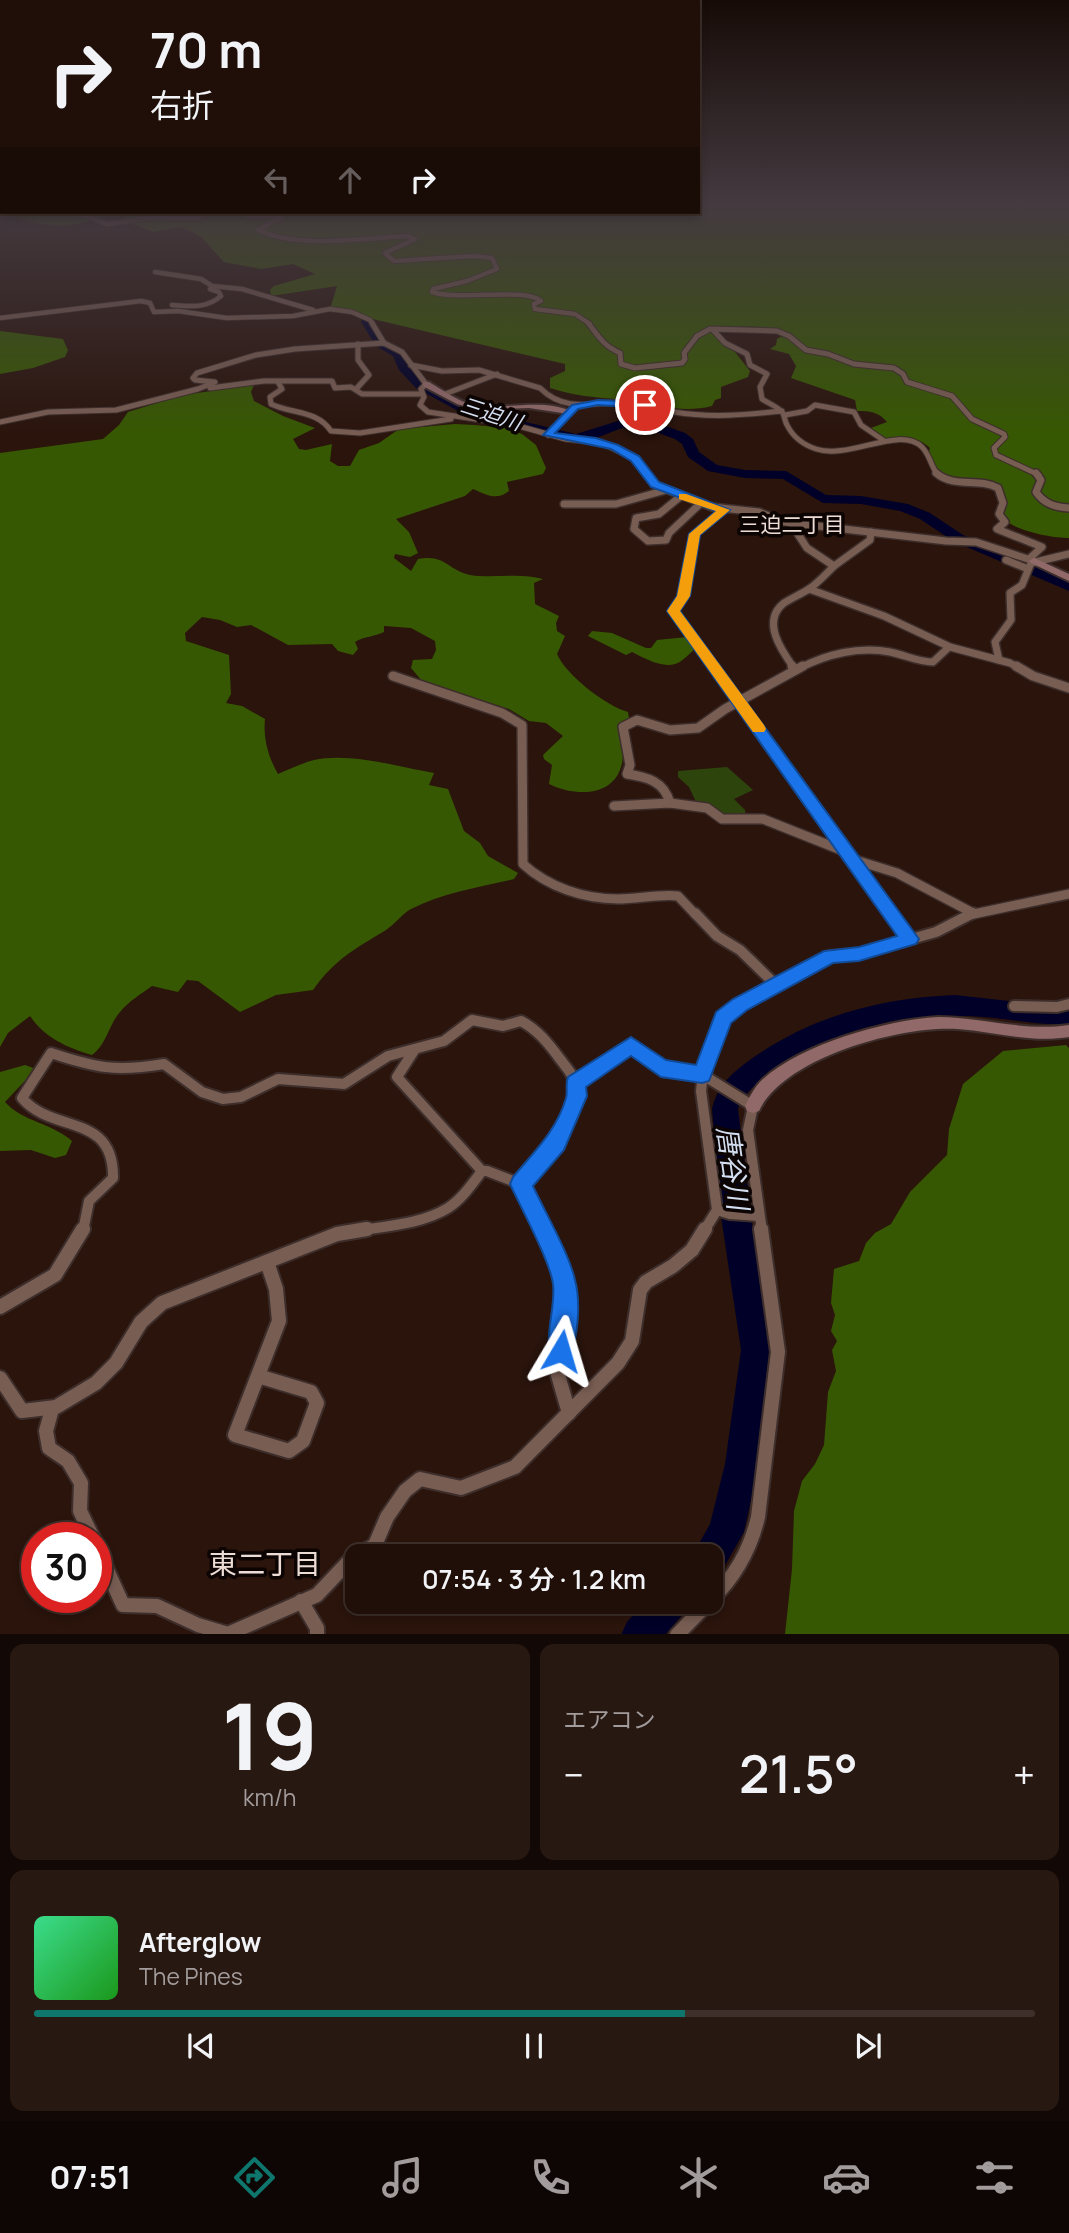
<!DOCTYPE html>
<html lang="ja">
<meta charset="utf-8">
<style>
:root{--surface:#200f09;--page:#281812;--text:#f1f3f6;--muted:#a29c9c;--line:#3d2f2a;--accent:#0f766e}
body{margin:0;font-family:Manrope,"Noto Sans JP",sans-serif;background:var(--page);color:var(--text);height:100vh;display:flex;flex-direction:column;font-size:26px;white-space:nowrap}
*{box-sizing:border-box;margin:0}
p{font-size:23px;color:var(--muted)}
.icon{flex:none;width:38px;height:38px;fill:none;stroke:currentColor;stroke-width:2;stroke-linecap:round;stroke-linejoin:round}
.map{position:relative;height:1634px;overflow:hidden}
.side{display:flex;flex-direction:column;gap:10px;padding:10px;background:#120805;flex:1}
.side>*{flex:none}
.guide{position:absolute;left:0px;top:0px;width:700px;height:214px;box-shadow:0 4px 10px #0003,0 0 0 2px var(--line);background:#200f09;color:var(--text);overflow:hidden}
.speed{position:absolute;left:21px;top:1522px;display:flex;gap:14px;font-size:35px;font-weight:700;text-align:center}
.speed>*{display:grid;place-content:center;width:91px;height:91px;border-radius:50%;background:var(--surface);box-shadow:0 4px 10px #0003,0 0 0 2px var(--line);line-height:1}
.speed .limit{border:10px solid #d22;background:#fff;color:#111}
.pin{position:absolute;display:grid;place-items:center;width:60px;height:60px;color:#fff;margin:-30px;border:4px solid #fff;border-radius:50%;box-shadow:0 2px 7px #0007}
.me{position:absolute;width:77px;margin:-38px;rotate:7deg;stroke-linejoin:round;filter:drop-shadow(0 0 5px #0008)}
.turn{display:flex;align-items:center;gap:24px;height:147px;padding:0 35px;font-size:32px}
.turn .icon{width:91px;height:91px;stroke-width:2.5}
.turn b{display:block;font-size:49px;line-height:60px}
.lanes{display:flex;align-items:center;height:66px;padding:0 35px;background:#0003;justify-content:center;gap:35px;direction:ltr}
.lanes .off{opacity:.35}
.big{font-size:52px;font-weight:600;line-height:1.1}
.side .tile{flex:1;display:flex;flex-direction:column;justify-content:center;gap:10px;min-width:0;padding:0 24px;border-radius:14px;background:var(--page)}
.side .dial{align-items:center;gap:0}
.dial b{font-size:91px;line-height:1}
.song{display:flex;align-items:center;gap:21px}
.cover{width:84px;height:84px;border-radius:10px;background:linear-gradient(135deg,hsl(150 70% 55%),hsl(120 70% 35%))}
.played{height:7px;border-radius:4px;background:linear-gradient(90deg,var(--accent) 65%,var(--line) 65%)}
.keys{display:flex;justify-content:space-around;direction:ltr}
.heat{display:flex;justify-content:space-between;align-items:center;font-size:38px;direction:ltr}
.side .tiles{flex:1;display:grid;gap:10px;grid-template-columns:1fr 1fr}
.tile:last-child{grid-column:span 2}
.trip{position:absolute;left:345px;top:1544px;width:378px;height:70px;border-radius:14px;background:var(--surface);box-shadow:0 4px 10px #0003,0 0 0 2px var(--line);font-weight:600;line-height:70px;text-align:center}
.tabs{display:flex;height:112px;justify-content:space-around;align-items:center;background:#0d0604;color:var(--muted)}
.tabs .icon{width:49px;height:49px}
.tabs .current{color:var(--accent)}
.tabs b{font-size:32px;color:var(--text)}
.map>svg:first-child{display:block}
</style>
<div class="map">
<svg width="1069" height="1635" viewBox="0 0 1069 1635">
<rect width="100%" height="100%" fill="#2a140c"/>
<path fill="#2d450d" d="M727,767L753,790L734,799L745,810L746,818L730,819L697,804L689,787L678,777V771Z"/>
<g fill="#375802">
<path d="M0,206L2,212H698V206H1069V538C1053,538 1013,531 1004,518V492L998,485L966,483L939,473L929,451L930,448C916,435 900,437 882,439L868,429L887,422C879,412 870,411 857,411L855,400L791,378L796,366L789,354L770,349L776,345L777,339L785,334C762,322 733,328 708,329L735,352L750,371L748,377L721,387V398L715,400L712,406C681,414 655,404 625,400C596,397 579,397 550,388V378L565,371V364L330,309L337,286L271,296L270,290L274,286L315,274L293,264L261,269L224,262L200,236L181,227L153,232L130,223L121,214C105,214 93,221 77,224C49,229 27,221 0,213Z"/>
<path d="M0,331L63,339L68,350L65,357L33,368L0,374Z"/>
<path d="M254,385L251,392L254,401L283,416L315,428L293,439L299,449L306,450L332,444L330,461L338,466H350L359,450L379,443L399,429L455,424L475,425L506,428L522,434L536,445L546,468L543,474L507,482L509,491C496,501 487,495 473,489L465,496L396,519L409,532L418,553L410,557L395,554L394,558L411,571L418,559C446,554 447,570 470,575C494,579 519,572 543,579L534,583L535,604L559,616L556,623L557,631L565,636L557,654C566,675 606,706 628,712L629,718L620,728C621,737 624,747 623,756C620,797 578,798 549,784L552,765L544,759L543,755L563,736L546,723L529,721L509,709L422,681L411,668L413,660L432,659L436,650L435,641L411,628L384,626V632C374,637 365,636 355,642L358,649L353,655L338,651L332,644L288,645L251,625L237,627L220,620L202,617L185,633L186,641L229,655L231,694L226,703L242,706L265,719C263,737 268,757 278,774C290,769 302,763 314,760C349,752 399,767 434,773L429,785L448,789L464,831L480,843L488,856L518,873L514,879C480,887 442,893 411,909C402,914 395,924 386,930C355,949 335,959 313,990L276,995L240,1012L198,981L187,980L178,992L152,986C141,994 129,1001 120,1012C108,1026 107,1044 92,1055C68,1048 45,1038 30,1016L8,1033L0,1047V453L103,439L119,425L128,412L183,395Z"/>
<path d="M592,631L612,633L646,648H651L657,640L687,637L698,647C690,652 683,662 675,664C661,668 644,658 632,652L626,655L588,636Z"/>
<path d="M1066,1045L1069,1048V1634H785L792,1569L794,1511L802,1481L815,1464L824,1445L828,1392L836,1371L832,1350L837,1341L831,1331L835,1315L831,1303L834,1269L859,1261L866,1243L875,1233L891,1224L910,1192L947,1155L949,1129L963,1084L1003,1051Z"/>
<path d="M25,1065L36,1069L5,1102C23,1122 52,1123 72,1141L66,1155L55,1158L31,1150L0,1151V1072Z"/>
</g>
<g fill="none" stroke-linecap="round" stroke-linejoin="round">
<g fill="#000028" fill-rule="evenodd">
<path d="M362,320H370L384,342L402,352L408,366L424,382L476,410L576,434L621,420L663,425L685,433L693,439L699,452L717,465L745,470L786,471L826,495L861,496L908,504L930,513L963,535L1069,580V591L953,541L920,519L900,511L861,504L823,503L783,479L745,478L708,471L688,457L682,444L675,439L656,432L622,428L591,440L576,442L467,416L416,388L399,370L393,356L376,346L361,322Z"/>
<path d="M955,995L1036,1004H1069V1024C1040,1026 1012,1019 983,1017C910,1011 840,1027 779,1068C765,1078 743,1091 738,1109L752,1223L773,1350L759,1464L744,1532L723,1569L710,1574V1556H692L710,1524L725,1464L741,1350L722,1223L712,1109C718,1082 738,1068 760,1053C819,1014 884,998 955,995Z"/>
<path d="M645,1601H688L683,1614L665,1635H621L627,1622Z"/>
</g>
<defs>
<g id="street-far5">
<path d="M60,212L87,216L107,224L155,217L196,218L213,212"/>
<path d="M240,212L248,216H283L258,230C297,249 365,238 408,236L415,239L385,253L394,261L474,256L492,258L497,269L467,281L433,289L432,292C459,301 525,287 541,301L534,304L535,309L575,314L590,324"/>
<path d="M155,272L201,279L212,286L242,289L313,310"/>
<path d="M172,305C190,306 206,309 221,296L219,292L210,289"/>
<path d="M0,318L141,301L150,303L154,312L178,311L227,318L293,316L330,309L352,312L370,320L373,324"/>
</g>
<g id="street-far4">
<path d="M372,323L384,343L402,352L426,384L421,389L424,397L420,405L428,412L515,425L565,439L602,443L635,459L647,475"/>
<path d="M588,323C599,336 602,345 620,353L621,364L635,368L682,363L685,359L684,353L697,336L710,329L777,331L789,336L806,350L828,354L854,364L894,368L903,374L907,382L952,396L972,419L1004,434L1005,437L994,448L996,455L1039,475"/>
<path d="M716,330H713L725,343L747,354L750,365L767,374L760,387L762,399C768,403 776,406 781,411C785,414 784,420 787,425C793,437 804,445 816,449C850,460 899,425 922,447C930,455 931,467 938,475"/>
<path d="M411,365L442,371L479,370L540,388C569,417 602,398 637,403C650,405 662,410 674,412C711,418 745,415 782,411"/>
<path d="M278,382L282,389L270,397L271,404C292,414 317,410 331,431L360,433L451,419"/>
<path d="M210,388L264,381H332L335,388L351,387L362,394H422"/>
<path d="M356,389L369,375L358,360V344"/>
<path d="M445,394L497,374"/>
<path d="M785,415L807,411L815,405L854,412L861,425L883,440"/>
<path d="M0,422L48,412L116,410L198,389L215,382L195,380L193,378L197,373L256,355L295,349L384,343"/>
<path d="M548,435L575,407"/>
</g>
<g id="street-far3">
<path d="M646,473L655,485L712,507L759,512L784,522L946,541L976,542L1034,561"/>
<path d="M936,473C955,489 978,477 998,488L1003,503L999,514L1005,522L997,529L1042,547L1029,559"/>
<path d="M1036,473L1041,480L1036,492C1044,504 1055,507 1069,508"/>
<path d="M681,496L659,514L636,518L634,529L648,541L666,540L669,533L701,503"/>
<path d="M564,504H616L666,490"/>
<path d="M790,522L807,548L834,566C826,574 818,583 809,589C801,594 792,598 784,603C761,621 781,650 794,668"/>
<path d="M1006,560L1028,569"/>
<path d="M834,566L870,540L871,532"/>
<path d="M809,589L884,616L950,647L1010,663L1019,668"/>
<path d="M999,660L995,642L1011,620L1010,593L1022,585L1031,563L1069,554"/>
<path d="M715,668L674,611L684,596L695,534L724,510"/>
<path d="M800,668C827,654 860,646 890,652C905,655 918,662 933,662L949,647"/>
</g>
<g id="street-far2">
<path d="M714,666L893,915"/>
<path d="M792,666L795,670"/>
<path d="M1016,666L1033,676L1069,688"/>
<path d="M393,676L502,713L522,725L523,864C548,887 584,899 618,899C638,899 658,894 678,896L696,915"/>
<path d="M670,803C664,781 647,777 627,774L630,765L623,727L637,720L670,730L698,728L725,709L803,666"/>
<path d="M614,806L670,803L707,808L722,819H763L846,852"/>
<path d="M852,859L897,873L973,913"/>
<path d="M969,915L1069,894"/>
</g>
<g id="street-far1">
<path d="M695,913L717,936L740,950L776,985"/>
<path d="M891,913L910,939"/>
<path d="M1014,1006L1057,1007L1069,1004"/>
<path d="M415,1049L397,1077L482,1171"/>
<path d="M575,1083L631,1045L661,1068L703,1075L753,1106L748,1130L762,1231"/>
<path d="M717,1210L730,1214L759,1216"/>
<path d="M83,1231L89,1201L113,1178C114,1112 52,1134 22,1098L51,1053C96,1068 116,1072 164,1064L202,1092L223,1099L241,1097L278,1079L344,1084L388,1056L444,1041L472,1020L503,1026L521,1021C538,1030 549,1044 560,1059C566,1067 575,1076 576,1087C581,1124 543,1159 521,1184"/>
<path d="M356,1231C386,1226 422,1224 448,1208C462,1199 472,1184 482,1171H487L521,1184L542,1231"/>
<path d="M704,1231L717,1210L701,1091L704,1065L723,1018L740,1004L830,956L859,954L936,932L973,913"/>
</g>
<g id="street">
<path d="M541,1229L564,1280L566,1304L558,1375L569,1413"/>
<path d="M0,1307L55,1275L83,1229"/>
<path d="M258,1376L311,1392L317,1403L303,1441L289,1451L235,1435L279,1321L276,1289L267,1262"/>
<path d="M0,1378L22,1411L56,1407L96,1383L116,1363L141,1322L162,1303L337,1234L367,1229"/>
<path d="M52,1409L46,1431L49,1448L68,1461L81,1483L80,1511L93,1538"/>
<path d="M96,1546L123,1605L157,1606L198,1625L228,1634L317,1595L351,1559L375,1545L387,1517L405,1491L420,1479L461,1488L515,1467L618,1363L632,1341L640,1290L646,1282L673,1266L692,1250L705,1229"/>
<path d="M301,1601L317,1628V1635"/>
<path d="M710,1601C735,1577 750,1551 758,1517L778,1352L761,1229"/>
<path d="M677,1635L710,1601"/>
</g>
<g id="secondary">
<path d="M423,382H429C444,391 462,404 479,406C509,409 544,398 573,412L569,414L529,408L478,410L457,404L423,386Z"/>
<path d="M1034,558L1069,574V581L1031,563L1029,561Z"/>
<path d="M938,1017C982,1017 1025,1032 1069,1025V1037C1031,1043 996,1032 958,1029C902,1025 784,1057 759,1111L753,1113L747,1111L745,1106C750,1096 755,1086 763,1079C802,1044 886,1020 938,1017Z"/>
</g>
</defs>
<use href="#street-far5" stroke="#3d2e2b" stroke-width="6"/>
<use href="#street-far4" stroke="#3d2e2b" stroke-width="7"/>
<use href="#street-far3" stroke="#3d2e2b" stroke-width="10"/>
<use href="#street-far2" stroke="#3d2e2b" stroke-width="12"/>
<use href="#street-far1" stroke="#3d2e2b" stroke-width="14"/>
<use href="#street" stroke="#3d2e2b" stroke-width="18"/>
<use href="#secondary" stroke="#3d2e2b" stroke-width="4"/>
<use href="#street-far5" stroke="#785d53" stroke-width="4.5"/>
<use href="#street-far4" stroke="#785d53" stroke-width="5"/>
<use href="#street-far3" stroke="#785d53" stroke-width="7"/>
<use href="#street-far2" stroke="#785d53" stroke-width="9"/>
<use href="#street-far1" stroke="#785d53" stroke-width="10"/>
<use href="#street" stroke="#785d53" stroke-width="14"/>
<use href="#secondary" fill="#916969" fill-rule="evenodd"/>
</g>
<linearGradient id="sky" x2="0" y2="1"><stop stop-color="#170b07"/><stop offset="0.47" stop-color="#443a40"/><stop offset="1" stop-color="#443a40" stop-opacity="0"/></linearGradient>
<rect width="1069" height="435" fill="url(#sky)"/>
<path fill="#1a73e8" stroke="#114b97" stroke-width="2" d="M598,400L645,402L649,405L645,408L598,405L578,409L555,433L596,438L618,445L639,456L659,482L730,510L700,535L690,596L680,611L919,939L916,944L859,961L833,963L747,1010L731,1023L709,1081L702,1083L661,1077L631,1056L586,1087L587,1096L564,1150L533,1186C545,1212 569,1253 575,1280C581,1302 578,1338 569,1360L561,1363L552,1360C543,1338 556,1308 553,1284C550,1261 521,1208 510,1184L513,1177C534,1152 557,1130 566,1098C568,1091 565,1084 568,1077L631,1037L666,1060L696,1065L716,1012L733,999L824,951L859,947L897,936L667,611L677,596L689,534L716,511L651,487L631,461L611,449L543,435L572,405Z"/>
<path fill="#f59e0b" d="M679,494H686L730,510L700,535L690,596L680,611L764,725L766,729L764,732H753L667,611L677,596L689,534L716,511L679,499Z"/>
<g text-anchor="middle" stroke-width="7" stroke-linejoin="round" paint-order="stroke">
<g font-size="21" font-style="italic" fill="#d3def0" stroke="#0c0402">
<text transform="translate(491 414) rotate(18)" y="7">三迫川</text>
</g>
<g font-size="21" fill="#ecdcd6" stroke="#0c0402">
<text x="792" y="532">三迫二丁目</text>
</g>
<g font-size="28" font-style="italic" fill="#d3def0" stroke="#0c0402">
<text transform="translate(733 1168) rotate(82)" y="10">唐谷川</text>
</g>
<g font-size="28" fill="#ecdcd6" stroke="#0c0402">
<text x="265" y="1574">東二丁目</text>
</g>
</g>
</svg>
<div class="speed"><div class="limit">30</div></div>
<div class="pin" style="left:645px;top:405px;background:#d93025"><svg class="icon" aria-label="arrive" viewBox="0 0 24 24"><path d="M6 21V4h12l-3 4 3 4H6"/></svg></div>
<svg class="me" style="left:561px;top:1351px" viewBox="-20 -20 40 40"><path d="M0-17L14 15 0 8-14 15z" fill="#1a73e8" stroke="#fff" stroke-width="4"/></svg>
<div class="trip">07:54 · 3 分 · 1.2 km</div>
<div class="guide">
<div class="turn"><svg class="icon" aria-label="right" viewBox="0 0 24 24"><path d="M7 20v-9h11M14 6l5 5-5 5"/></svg><div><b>70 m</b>右折</div></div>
<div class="lanes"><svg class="icon off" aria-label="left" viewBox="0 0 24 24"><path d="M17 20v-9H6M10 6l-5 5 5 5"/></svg><svg class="icon off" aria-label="ahead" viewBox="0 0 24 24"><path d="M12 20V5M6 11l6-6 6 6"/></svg><svg class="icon" aria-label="right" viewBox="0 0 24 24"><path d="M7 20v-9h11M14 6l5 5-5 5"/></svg></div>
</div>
</div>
<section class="side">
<div class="tiles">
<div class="tile dial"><b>19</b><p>km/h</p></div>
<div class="tile"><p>エアコン</p>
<div class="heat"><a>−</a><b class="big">21.5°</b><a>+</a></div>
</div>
<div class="tile">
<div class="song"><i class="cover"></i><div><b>Afterglow</b><p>The Pines</p></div></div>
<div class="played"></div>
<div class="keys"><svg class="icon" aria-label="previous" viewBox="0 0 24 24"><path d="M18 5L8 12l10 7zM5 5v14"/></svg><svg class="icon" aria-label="pause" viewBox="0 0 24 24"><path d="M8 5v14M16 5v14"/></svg><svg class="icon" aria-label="next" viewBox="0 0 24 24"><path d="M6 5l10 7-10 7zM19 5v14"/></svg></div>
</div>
</div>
</section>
<nav class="tabs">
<b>07:51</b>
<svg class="icon current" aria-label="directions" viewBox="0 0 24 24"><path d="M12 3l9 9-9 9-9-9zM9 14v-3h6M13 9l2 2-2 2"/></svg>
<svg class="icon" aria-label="music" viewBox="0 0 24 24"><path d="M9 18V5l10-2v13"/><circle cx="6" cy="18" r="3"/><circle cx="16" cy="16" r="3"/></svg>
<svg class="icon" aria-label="phone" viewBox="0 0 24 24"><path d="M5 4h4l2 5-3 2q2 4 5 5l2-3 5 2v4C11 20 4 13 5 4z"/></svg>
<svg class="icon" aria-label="climate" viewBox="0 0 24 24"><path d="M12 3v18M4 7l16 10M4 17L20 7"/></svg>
<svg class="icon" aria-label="car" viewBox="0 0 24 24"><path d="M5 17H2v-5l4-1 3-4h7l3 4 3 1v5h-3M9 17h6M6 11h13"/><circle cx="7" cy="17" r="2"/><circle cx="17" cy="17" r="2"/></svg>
<svg class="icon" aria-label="filters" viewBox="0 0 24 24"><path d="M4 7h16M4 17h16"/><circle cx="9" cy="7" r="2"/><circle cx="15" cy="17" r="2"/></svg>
</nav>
